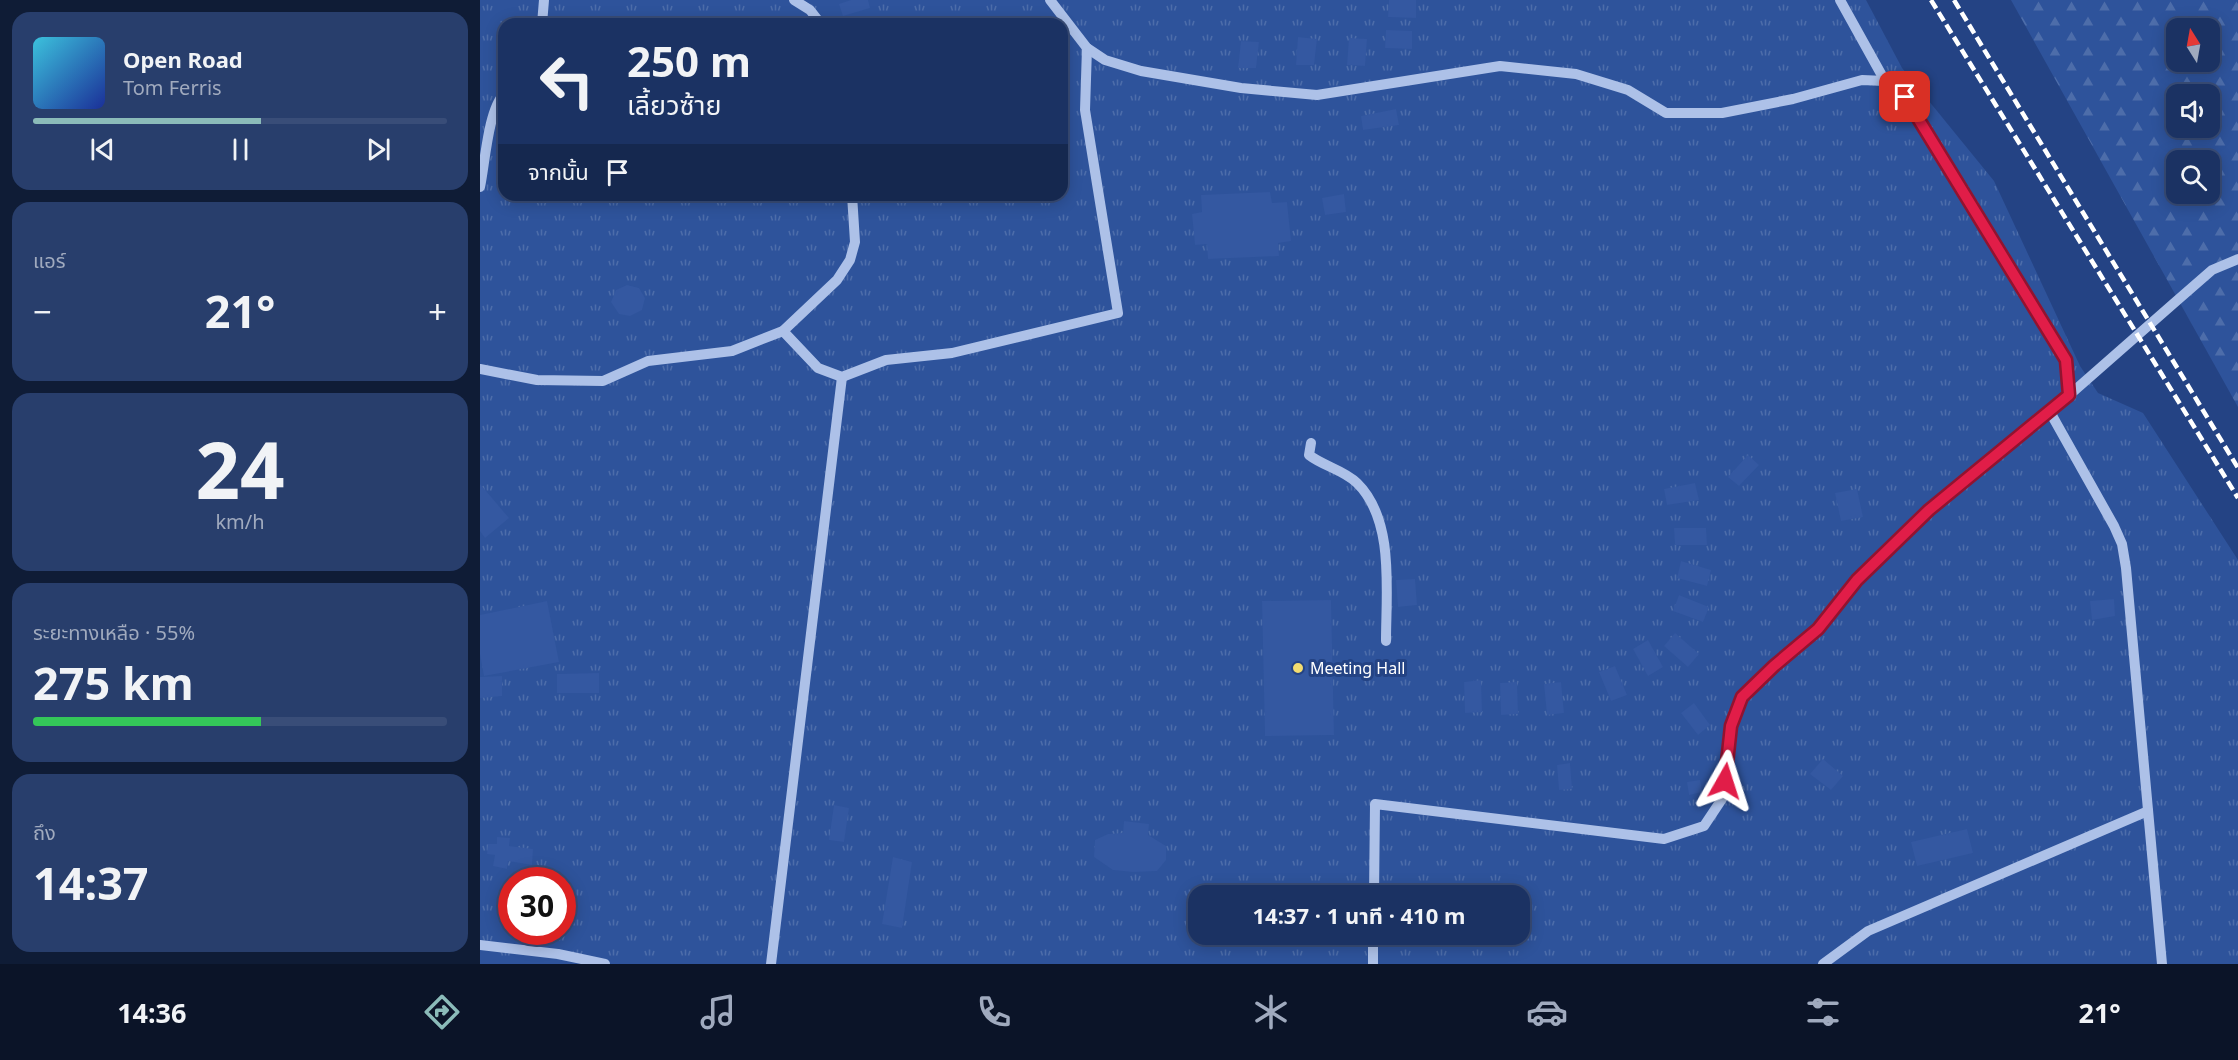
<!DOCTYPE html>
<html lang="th">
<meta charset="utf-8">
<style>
:root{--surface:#1b3263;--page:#283e6c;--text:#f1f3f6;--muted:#a0aabe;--line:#394d78;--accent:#8bbbb9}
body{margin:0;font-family:"Noto Sans","Noto Sans Thai",sans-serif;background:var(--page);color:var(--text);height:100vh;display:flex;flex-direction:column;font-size:22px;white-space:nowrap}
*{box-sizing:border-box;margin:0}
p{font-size:20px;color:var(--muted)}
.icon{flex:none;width:33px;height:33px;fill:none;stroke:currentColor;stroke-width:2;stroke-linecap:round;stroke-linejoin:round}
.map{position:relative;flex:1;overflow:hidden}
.details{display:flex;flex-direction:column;gap:12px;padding:12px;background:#0f1c36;width:480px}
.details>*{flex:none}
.top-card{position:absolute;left:18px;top:18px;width:570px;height:183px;border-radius:18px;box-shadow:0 3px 15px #0003,0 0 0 2px var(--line);background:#1b3263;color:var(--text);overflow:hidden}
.needle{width:39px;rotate:349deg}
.controls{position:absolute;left:1686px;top:18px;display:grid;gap:12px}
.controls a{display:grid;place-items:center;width:54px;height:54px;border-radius:12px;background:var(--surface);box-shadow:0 3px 15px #0003,0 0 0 2px var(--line);font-size:30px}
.speed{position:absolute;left:18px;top:867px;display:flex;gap:12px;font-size:30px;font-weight:700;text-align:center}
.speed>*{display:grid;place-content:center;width:78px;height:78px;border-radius:50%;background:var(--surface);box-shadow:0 3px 15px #0003,0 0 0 2px var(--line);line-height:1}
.speed .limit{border:9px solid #d22;background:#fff;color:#111}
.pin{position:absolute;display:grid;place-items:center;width:51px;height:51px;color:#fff;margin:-26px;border-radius:12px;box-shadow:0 3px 9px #0006}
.me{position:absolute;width:66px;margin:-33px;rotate:6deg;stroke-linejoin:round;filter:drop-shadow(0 0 4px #0008)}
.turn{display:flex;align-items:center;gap:21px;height:126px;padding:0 30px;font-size:27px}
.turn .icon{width:78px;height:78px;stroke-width:2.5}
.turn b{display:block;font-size:42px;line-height:51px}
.then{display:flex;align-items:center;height:57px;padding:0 30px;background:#0003;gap:12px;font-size:22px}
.big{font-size:45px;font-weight:700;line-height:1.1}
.details .card{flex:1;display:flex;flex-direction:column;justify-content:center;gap:9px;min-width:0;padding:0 21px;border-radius:18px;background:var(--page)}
.details .dial{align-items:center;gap:0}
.dial b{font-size:78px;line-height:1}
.song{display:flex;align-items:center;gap:18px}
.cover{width:72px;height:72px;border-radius:9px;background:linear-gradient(135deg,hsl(190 70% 55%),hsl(230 70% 35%))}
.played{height:6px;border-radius:3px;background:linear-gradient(90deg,var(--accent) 55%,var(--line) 55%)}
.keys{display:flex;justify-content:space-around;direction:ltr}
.heat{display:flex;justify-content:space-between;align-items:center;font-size:33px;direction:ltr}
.charge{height:9px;border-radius:4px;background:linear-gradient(90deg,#34c759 55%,var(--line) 0)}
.trip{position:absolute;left:708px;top:885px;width:342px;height:60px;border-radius:18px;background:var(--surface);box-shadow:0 3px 15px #0003,0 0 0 2px var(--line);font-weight:700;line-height:60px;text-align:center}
.tab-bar{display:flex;height:96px;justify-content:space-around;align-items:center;background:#0b1428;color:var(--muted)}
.tab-bar .icon{width:42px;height:42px}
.tab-bar .on{color:var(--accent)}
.tab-bar b{font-size:27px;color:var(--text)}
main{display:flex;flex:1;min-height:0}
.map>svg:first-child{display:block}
</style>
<main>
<section class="details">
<div class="card">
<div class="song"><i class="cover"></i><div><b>Open Road</b><p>Tom Ferris</p></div></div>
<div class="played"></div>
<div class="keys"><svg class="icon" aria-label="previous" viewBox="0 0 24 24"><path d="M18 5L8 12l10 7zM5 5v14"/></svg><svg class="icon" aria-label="pause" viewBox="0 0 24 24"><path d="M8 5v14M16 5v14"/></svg><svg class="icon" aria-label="next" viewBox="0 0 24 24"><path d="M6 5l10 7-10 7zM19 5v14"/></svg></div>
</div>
<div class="card"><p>แอร์</p>
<div class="heat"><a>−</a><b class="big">21°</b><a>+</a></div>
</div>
<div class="card dial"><b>24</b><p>km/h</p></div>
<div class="card"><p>ระยะทางเหลือ · 55%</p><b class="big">275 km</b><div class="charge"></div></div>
<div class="card"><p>ถึง</p><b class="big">14:37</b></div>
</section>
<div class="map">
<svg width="1758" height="964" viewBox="0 0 1758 964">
<defs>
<pattern id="grass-tufts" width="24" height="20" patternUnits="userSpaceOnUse" patternTransform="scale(1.5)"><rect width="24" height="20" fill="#2e539b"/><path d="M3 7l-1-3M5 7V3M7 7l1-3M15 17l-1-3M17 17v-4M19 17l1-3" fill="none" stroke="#4d6daa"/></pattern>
<pattern id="forest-firs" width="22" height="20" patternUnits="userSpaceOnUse" patternTransform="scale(1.5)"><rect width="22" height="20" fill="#2e539b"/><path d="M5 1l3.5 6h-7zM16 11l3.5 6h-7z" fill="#4d6daa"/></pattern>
</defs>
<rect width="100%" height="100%" fill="#244384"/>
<path fill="url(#grass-tufts)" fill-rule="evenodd" d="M0,0H1386L1422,68L1514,181L1600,366L1618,393L1663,413L1758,560V964H0ZM24,24H582V195H24ZM32,880H82V932H32ZM718,896H1040V934H718Z"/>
<path fill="url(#forest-firs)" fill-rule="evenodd" d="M1531,0H1758V407ZM1696,28H1730V62H1696ZM1696,94H1730V128H1696ZM1696,160H1730V194H1696Z"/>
<g fill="#3458a1">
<path d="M371,0H388L390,8L363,16L359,4Z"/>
<path d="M909,0H936V18L908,17Z"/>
<path d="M906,30L932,31V49L905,48Z"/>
<path d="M818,37L837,39L834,65H816Z"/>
<path d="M869,38L887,39L885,66L867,65Z"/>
<path d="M761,41L779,42L776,68H758Z"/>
<path d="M916,109L919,125L883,130L881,116Z"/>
<path d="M790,192L792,203L807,202L811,241L798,243L799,256L728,259L727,244L715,245L712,214L722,212L721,195Z"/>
<path d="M864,194L866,212L845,215L842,198Z"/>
<path d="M147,285L159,288L165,298L162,310L150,316L139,314L131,302L136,290Z"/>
<path d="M1268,455L1279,465L1259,486L1248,477Z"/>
<path d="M1215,483L1219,500L1187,505L1184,489Z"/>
<path d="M0,484L29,518L5,538L0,531Z"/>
<path d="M1377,489L1383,517L1361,521L1355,493Z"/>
<path d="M1194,528H1226L1227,545H1195Z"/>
<path d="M1201,561L1231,570L1227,586L1197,578Z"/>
<path d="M935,579L937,605L918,607L916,580Z"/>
<path d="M1199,595L1229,607L1223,622L1193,611Z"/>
<path d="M1634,599L1635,616L1612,620L1610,601Z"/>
<path d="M851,600L854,735L785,736L782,601Z"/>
<path d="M67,601L79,662L4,676L0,654V615Z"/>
<path d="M1195,633L1219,654L1208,667L1184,646Z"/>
<path d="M1168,640L1183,667L1168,676L1153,649Z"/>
<path d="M1135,666L1147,695L1131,701L1119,672Z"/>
<path d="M119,673V693H77V674Z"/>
<path d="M22,676V696L0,698V677Z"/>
<path d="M1001,680L1002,712L985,713L984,682Z"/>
<path d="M1037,682L1038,714L1021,715L1020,683Z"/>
<path d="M1081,682L1084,713L1067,715L1064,684Z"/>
<path d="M1214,703L1230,725L1218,735L1201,713Z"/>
<path d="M1343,759L1363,776L1351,790L1330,774Z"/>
<path d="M1090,763L1092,789L1079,790L1077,765Z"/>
<path d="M1220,780L1222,792L1209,795L1207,782Z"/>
<path d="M354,805L369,808L364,842L349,840Z"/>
<path d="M644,821L669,824L668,835L686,846V860L677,871L653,872L633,870L614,857L615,840L628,834L643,833Z"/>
<path d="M1487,829L1493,853L1437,866L1431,842Z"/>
<path d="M17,837L30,838L29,846L53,849L52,865L28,861L27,869L13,866L15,855L7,854L8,844H17Z"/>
<path d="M413,857L432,862L422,928L402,924Z"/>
</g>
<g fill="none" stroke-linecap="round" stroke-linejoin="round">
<g stroke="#adc1e8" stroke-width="10">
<path d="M314,0L330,10L341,24"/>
<path d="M570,0L607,48L625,60L661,71L761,88L837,95L1020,66L1096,74L1148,90L1186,113H1242L1313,99L1382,80L1405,81L1425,97L1586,360L1589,395"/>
<path d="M1360,0L1405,81"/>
<path d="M62,24L64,0"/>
<path d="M0,187C5,164 8,110 24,94"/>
<path d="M303,331L338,368L362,377L406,360L472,353L638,313L605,110L607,48"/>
<path d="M0,369L57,380L123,381L168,361L252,351L303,331L357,280L370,260L375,242L372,195"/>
<path d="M1570,412L1634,526L1642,544L1646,568L1682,964"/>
<path d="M831,443L829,455C843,466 864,470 877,483C915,520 906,592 906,641"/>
<path d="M894,896L895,804L1184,839L1224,826L1242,799L1251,726L1262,697L1294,666L1338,629L1377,580L1449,510L1570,412L1693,304L1732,270L1758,259"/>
<path d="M0,945L78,954L125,964"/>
<path d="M291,964L362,377"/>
<path d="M893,964V934"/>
<path d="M1343,964L1388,931L1668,811"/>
</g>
<g stroke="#fff" stroke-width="4.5" stroke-dasharray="10 4.5" stroke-linecap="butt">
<path d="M1451,0L1758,498"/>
<path d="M1474,0L1758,468"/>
</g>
</g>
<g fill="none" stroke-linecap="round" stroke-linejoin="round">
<defs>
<path id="route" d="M1245,781L1251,726L1262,697L1294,666L1338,629L1377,580L1449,510L1589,395L1586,360L1425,97"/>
</defs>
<use href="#route" stroke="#92132f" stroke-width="15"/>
<use href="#route" stroke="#e11d48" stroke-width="10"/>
</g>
<circle fill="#f3dc70" stroke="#244384" stroke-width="2" cx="818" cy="668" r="6"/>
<g text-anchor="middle" stroke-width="6" stroke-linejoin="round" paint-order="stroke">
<g font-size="16" fill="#fff" stroke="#244384" text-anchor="start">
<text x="830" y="674">Meeting Hall</text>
</g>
</g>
</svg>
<div class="controls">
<a><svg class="needle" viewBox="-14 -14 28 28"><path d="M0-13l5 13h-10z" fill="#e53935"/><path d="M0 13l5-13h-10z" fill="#a0aabe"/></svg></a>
<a><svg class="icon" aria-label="sound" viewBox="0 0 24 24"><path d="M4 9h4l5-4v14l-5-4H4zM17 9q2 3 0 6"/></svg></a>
<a><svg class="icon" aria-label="search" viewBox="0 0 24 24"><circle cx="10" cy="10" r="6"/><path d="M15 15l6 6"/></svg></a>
</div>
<div class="speed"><div class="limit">30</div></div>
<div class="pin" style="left:1425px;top:97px;background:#d93025"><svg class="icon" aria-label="arrive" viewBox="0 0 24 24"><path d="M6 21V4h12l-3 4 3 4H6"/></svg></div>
<svg class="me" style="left:1245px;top:781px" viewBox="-20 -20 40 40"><path d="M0-17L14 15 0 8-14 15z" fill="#e11d48" stroke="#fff" stroke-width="4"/></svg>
<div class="trip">14:37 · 1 นาที · 410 m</div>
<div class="top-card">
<div class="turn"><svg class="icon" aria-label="left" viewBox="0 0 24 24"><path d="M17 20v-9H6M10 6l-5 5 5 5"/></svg><div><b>250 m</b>เลี้ยวซ้าย</div></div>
<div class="then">จากนั้น<svg class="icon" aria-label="arrive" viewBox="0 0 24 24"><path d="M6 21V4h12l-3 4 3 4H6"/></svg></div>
</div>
</div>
</main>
<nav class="tab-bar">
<b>14:36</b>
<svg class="icon on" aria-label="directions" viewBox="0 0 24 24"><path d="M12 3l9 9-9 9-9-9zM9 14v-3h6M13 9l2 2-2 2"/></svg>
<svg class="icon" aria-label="music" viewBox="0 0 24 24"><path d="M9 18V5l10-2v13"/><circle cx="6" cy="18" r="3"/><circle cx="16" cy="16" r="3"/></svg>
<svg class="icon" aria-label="phone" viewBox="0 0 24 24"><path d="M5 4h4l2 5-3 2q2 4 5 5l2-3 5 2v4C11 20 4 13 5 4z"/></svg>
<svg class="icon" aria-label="climate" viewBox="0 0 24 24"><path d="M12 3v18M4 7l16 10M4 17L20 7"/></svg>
<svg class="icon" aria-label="car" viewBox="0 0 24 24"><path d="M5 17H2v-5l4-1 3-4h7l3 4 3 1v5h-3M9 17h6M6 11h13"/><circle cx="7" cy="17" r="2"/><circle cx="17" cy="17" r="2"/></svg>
<svg class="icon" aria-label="filters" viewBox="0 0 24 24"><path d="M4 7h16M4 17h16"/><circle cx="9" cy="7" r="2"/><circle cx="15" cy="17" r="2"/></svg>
<b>21°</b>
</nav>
